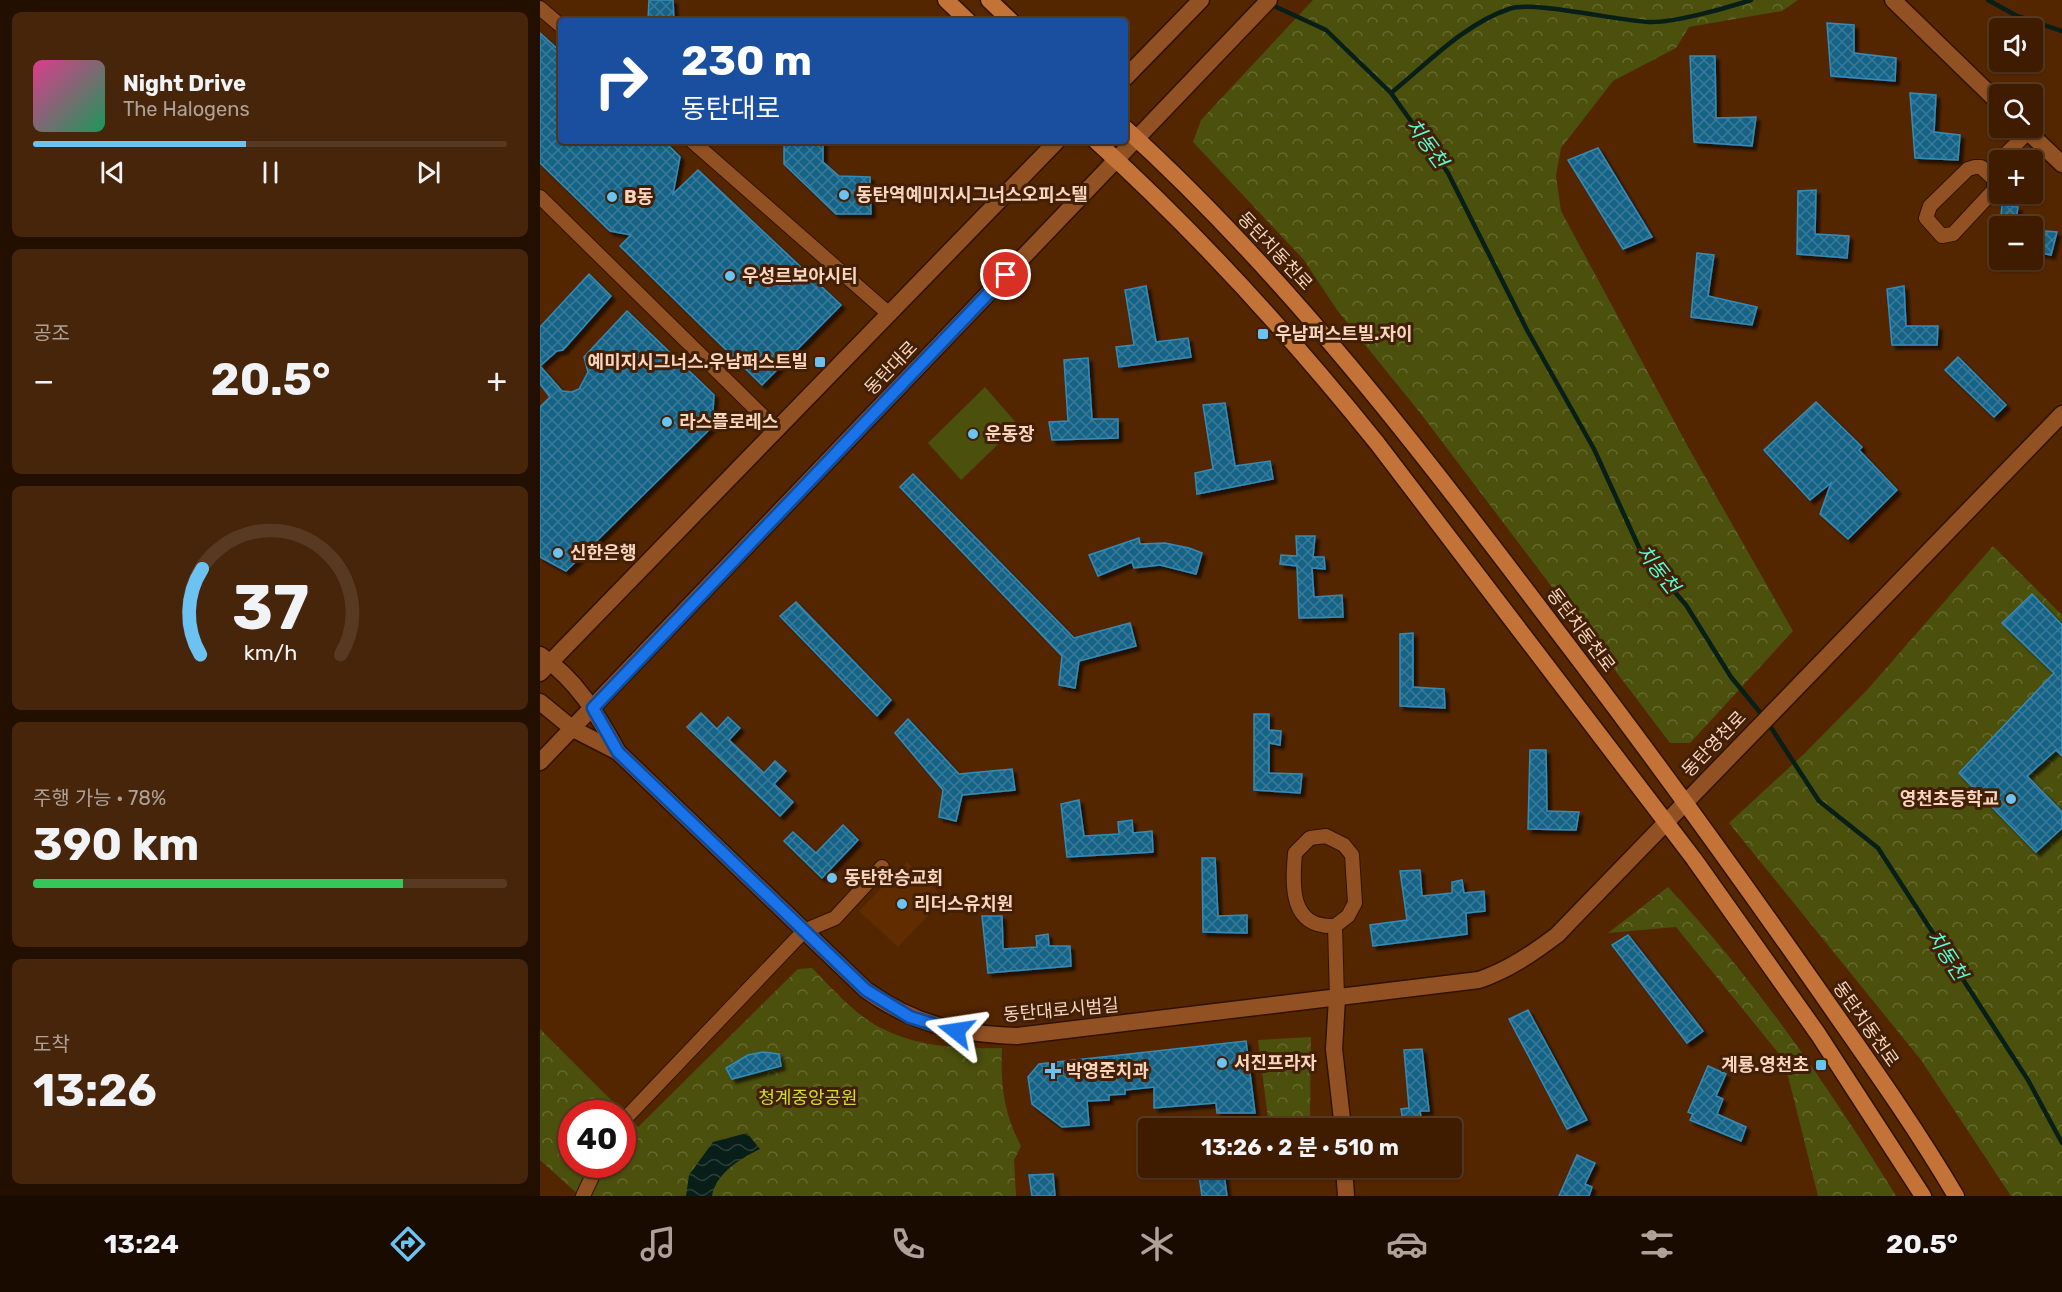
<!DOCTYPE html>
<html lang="ko">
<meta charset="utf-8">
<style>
:root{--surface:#3f1c00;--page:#46250a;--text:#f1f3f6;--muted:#ada199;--line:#583a22;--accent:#6cc3f2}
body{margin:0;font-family:Rubik,"Noto Sans KR",sans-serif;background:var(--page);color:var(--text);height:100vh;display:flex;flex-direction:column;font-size:22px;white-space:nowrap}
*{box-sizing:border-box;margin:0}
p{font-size:20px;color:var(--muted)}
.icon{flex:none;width:33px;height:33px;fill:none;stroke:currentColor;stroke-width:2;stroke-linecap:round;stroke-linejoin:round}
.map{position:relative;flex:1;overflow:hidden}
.panel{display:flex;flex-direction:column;gap:12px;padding:12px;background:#230f00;width:540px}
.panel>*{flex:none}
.hud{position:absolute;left:18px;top:18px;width:570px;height:126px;border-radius:6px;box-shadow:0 2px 4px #0004,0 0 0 2px var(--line);background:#1a4fa0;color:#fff;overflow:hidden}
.controls{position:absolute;left:1449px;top:18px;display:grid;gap:12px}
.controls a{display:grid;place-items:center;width:54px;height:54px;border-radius:6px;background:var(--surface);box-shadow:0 2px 4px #0004,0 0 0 2px var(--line);font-size:30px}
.speed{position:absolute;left:18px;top:1100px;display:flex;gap:12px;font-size:30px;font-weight:700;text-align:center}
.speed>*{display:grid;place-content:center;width:78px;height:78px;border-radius:50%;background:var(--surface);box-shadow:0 2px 4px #0004,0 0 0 2px var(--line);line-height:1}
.speed .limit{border:9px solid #d22;background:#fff;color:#111}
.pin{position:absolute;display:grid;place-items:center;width:51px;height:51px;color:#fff;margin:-26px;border:3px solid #fff;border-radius:50%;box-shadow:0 2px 6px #0007}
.me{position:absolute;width:66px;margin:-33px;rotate:285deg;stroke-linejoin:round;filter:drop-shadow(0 0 4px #0008)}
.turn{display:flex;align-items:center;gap:21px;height:126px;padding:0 24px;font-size:27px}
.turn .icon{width:78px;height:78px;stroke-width:2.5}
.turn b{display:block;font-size:42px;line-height:51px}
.big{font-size:45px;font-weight:700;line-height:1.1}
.panel .widget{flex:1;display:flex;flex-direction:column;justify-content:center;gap:9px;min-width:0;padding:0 21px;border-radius:9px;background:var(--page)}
.panel .dial{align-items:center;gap:0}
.dial svg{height:156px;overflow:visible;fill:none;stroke:var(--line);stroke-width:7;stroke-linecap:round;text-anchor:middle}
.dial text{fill:var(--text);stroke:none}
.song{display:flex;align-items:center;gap:18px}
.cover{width:72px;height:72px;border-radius:9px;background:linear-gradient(135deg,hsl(330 70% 55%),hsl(150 70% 35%))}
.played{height:6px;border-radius:3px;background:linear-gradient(90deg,var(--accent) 45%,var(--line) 45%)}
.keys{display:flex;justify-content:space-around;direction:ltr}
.heat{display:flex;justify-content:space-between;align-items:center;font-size:33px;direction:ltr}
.charge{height:9px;border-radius:4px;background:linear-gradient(90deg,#34c759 78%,var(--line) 0)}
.trip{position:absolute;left:598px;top:1118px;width:324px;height:60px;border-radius:6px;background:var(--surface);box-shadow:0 2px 4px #0004,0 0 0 2px var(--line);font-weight:700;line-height:60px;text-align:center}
.menu{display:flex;height:96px;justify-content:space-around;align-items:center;background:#190b00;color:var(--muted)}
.menu .icon{width:42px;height:42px}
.menu .active{color:var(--accent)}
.menu b{font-size:27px;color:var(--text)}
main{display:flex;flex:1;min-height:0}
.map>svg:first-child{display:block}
</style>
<main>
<section class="panel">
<div class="widget">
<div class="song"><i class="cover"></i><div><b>Night Drive</b><p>The Halogens</p></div></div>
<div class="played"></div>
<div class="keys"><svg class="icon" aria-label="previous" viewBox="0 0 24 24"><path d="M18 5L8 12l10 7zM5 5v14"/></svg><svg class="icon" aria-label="pause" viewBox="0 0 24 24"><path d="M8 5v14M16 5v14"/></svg><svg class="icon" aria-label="next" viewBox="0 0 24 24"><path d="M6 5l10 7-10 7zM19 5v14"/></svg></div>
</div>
<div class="widget"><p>공조</p>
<div class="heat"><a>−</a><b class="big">20.5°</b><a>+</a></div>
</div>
<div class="widget dial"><svg viewBox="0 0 100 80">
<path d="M14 69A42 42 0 1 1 86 69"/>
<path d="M14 69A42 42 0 0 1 15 25" stroke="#6cc3f2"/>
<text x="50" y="56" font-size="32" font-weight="700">37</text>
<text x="50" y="72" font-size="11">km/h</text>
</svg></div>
<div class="widget"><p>주행 가능 · 78%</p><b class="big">390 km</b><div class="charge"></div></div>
<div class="widget"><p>도착</p><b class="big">13:26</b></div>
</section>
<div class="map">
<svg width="1522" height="1196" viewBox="0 0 1522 1196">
<defs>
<pattern id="forest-crowns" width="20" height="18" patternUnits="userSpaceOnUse" patternTransform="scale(1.5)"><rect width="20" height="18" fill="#4b500d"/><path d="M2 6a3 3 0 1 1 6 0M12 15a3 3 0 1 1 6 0" fill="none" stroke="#66682e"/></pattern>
<pattern id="water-waves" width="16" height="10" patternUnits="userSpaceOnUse" patternTransform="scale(1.5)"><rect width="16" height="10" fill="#081e18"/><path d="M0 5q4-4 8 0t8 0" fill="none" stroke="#2d3e38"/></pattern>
<pattern id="building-cross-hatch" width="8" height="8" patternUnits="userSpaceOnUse" patternTransform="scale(1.5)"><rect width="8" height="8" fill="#186488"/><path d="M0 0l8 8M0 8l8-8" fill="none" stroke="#3a7997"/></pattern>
<filter id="shadow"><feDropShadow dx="4" dy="4" stdDeviation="1.5" flood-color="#0009"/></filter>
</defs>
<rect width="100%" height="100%" fill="#542600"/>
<path fill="#602c00" d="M367,862L405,898L358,947L319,911Z"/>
<g fill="url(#forest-crowns)" fill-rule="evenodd">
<path d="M773,0H1258L1242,11L1149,27L1136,48L1073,81L1021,148L1016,176L1021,211L1147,445L1253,631L1150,743H1130L881,414L797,310L764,260L653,142L661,120Z"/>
<path d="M1453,546L1522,615V1196H1471L1381,1060L1189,823L1264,754L1327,690Z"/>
<path d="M1128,887C1215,980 1289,1087 1356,1196H1278L1244,1060L1136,927L1068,933Z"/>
<path d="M272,968C292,988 313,1013 339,1027C377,1047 420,1049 462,1048C460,1083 464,1115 481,1146L474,1160L476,1196H40L0,1160V1029L98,1127L258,969ZM32,1113H82V1164H32Z"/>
<path d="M771,1037L770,1117L728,1118L718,1040Z"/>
</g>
<path fill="#4b500d" d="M445,387L478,425L421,480L388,443Z"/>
<path fill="url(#water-waves)" d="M207,1133L220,1149C201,1158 176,1173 172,1196H146L149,1175L173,1142Z"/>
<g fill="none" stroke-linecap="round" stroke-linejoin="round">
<g stroke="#081e18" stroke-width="4.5">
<path d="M1448,0L1477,16L1522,31"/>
<path d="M732,5L786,30L851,93L908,173L987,330L1054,449L1102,554L1146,605L1191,677L1223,716"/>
<path d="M851,93C887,64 924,24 969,9C993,0 1077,21 1109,22C1134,23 1186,8 1211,0"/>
<path d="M1228,723L1279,801L1338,848L1488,1080L1522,1143"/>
</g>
</g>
<g fill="url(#building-cross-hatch)" stroke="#358bb7" stroke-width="1.5" filter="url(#shadow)">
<path d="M109,0H133L134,21L108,20Z"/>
<path d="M1287,23L1314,25V53L1356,58L1355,81L1291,76Z"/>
<path d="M0,33L21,52V141H124L140,157L133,194L158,170L301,305L222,385L80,246L91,235L70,231L0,163Z"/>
<path d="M1150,56H1175L1176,118L1216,117L1212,146L1154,142Z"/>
<path d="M1370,93L1396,95L1394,132L1420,135L1418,160L1375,158Z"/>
<path d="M244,141H283V162L299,176L330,177L331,214H296L244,164Z"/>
<path d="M1058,148L1112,237L1083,249L1028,160Z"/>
<path d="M1276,190L1275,234L1309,236L1307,258L1257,254L1258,191Z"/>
<path d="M1462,205L1478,207L1475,226H1460Z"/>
<path d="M1492,230L1517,232L1511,255L1492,251Z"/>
<path d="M1157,253L1174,255L1168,296L1217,307L1212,325L1151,317Z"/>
<path d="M49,274L71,296L23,350L17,351L0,366V327Z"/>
<path d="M606,286L616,342L648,338L651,357L579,367L576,347L594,345L585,290Z"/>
<path d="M1364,286L1366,326H1398L1397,345H1352L1347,289Z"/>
<path d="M87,311L174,395L172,427L26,571L0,557V407L10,397L0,384V366L22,391L32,392L39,389L48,372L44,357Z"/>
<path d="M1418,357L1466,405L1454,417L1405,370Z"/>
<path d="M548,358L552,419H578V438L512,440L509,422L528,421L524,360Z"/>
<path d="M1276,402L1322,447L1319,450L1357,490L1308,539L1280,514L1291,483L1270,500L1224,450Z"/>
<path d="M685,403L695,466L730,461L733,479L657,494L655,473L673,469L663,405Z"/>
<path d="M373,474L534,638L590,623L596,646L539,661L535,688L519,685L522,656L360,487Z"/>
<path d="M756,536H775L773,557H784L785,569L772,568L774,597L802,595L803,617L759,618L757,566L740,564L741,555L757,556Z"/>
<path d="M599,538L600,544L625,543L649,548L662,553L656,574L620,565L594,568L592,562L558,576L549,555Z"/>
<path d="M1492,594L1522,625V756L1516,750L1487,776L1522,812V828L1496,852L1419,773L1514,673L1462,623Z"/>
<path d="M256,602L351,700L337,716L240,616Z"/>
<path d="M873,633V687L904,689L905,708L860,706V634Z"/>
<path d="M161,713L177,729L188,717L200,728L189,740L224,773L235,761L246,771L234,784L253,802L240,816L147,727Z"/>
<path d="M714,714H729V730L741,731L740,745L729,743V773L762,774L760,793L714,790Z"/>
<path d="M368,719L419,774L472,769L475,790L422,795L416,821L399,817L403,790L355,733Z"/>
<path d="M990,750H1006L1007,811L1039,812L1036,830L988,829Z"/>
<path d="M539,800L544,836L579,834L578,822L592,820L593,833L612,831L613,852L527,857L521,804Z"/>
<path d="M303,825L318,840L282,878L244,841L253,832L276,853Z"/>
<path d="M662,858H675L678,916L707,915V933L663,932Z"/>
<path d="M880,870L882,896L912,893V882L922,880L924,893L944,891L945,911L926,913L927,934L833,946L830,925L867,920L860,871Z"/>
<path d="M442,916H462L463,949L497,947L496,936L508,934L509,946H530L531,966L448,973Z"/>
<path d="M1088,935L1163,1031L1147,1043L1072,945Z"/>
<path d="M988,1010L1047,1120L1027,1129L969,1019Z"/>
<path d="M706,1041L715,1113H677L676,1103L614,1108V1087L585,1090V1094L569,1095V1100L547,1101L549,1125L522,1127L492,1104L488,1077L499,1064Z"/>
<path d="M882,1049L889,1111H880L883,1128H864L861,1109L869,1108L864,1050Z"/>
<path d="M223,1052L239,1054L241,1066L192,1079L186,1068L208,1055Z"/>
<path d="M1168,1066L1186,1074L1176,1096L1183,1099L1177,1114L1206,1127L1201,1141L1150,1120L1153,1114L1148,1112Z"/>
<path d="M1037,1155L1055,1163L1045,1184L1052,1187L1049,1196H1019Z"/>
<path d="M683,1167L687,1196H662L658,1168Z"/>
<path d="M513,1174L515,1196H492L489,1175Z"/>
</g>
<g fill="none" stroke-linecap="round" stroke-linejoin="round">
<defs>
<g id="minor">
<path d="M0,8L21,26"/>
<path d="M152,141L348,313"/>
<path d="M1460,160L1488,132"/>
<path d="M1435,167H1441L1454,179V190L1413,234L1402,236L1386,218L1390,206L1428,169Z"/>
<path d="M0,197L236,429"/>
<path d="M795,926C750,928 752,887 755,853L770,838L786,836L804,845L812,855L815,903L808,916L795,926L797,998"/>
<path d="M82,1122L264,931L295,918L342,867"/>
<path d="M43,1196L58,1164"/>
</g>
<g id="tertiary">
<path d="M1353,0L1460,104"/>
<path d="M1484,128L1522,164"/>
<path d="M0,655C35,678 58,715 78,752"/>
<path d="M0,702L33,729L78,752L326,990C375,1025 418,1034 477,1036L939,980C968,970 992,954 1017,935L1522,414"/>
<path d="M797,998L794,1049L803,1128"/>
<path d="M804,1167L806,1196"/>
</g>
<g id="secondary">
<path d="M585,78L661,0"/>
<path d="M0,673L517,141"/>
<path d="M0,762L729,0"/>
</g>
<g id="primary">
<path d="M406,0L428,21"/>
<path d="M449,0L471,21"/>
<path d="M585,128C759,286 898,474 1040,661C1121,768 1199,876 1276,986C1324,1055 1373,1123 1416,1196"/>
<path d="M556,141C657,233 751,336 837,443L1154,859L1278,1034L1383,1196"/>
</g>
</defs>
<use href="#minor" stroke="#311200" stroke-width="16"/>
<use href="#tertiary" stroke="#311200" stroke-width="19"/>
<use href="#secondary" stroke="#311200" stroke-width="19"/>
<use href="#primary" stroke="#311200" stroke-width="19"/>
<use href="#minor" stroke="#915122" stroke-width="14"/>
<use href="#tertiary" stroke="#915122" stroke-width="16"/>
<use href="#secondary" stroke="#915122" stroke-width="16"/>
<use href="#primary" stroke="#c37338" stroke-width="16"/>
</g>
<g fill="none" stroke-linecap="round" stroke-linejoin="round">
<defs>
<path id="route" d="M416,1031L370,1017L326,990L78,752L53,708L466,275"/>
</defs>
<use href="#route" stroke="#114b97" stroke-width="15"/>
<use href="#route" stroke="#1a73e8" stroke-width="10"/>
</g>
<g fill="#6cc3f2" stroke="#412007" stroke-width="2">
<circle cx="304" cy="195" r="6"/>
<circle cx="72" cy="197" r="6"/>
<circle cx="190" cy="276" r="6"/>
<rect x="717" y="328" width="12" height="12" rx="3"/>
<rect x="274" y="356" width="12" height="12" rx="3"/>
<circle cx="127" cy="422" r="6"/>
<circle cx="433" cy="434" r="6"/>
<circle cx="18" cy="553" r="6"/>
<circle cx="1471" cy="799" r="6"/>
<circle cx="292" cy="878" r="6"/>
<circle cx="362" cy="904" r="6"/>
<circle cx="682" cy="1063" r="6"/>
<rect x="1275" y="1059" width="12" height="12" rx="3"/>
<path d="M510 1062h6v6h6v6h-6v6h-6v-6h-6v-6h6z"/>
</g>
<g text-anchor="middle" stroke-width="6" stroke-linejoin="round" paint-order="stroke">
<g font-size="18" font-weight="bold" fill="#fad5be" stroke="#412007" text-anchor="start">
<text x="316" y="201">동탄역예미지시그너스오피스텔</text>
<text x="84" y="203">B동</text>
<text x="202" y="282">우성르보아시티</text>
<text x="735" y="340">우남퍼스트빌.자이</text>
<text x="268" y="368" text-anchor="end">예미지시그너스.우남퍼스트빌</text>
<text x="139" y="428">라스플로레스</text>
<text x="445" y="440">운동장</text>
<text x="30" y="559">신한은행</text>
<text x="1459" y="805" text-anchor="end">영천초등학교</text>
<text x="304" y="884">동탄한승교회</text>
<text x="374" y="910">리더스유치원</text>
<text x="694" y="1069">서진프라자</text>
<text x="1269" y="1071" text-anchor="end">계룡.영천초</text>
<text x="526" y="1077">박영준치과</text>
</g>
<g font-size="18" fill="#fad5be" stroke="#412007">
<text transform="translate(735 251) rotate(47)" y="6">동탄치동천로</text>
<text transform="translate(351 368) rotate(-46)" y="6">동탄대로</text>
<text transform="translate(1041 630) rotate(53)" y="6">동탄치동천로</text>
<text transform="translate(1174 744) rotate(-46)" y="6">동탄영천로</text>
<text transform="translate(521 1010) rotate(-5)" y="6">동탄대로시범길</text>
<text transform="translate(1326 1024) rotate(55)" y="6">동탄치동천로</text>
</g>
<g font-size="18" fill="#cfdd30" stroke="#412007">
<text x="268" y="1104">청계중앙공원</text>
</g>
<g font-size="20" font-style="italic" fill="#59fcd6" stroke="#412007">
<text transform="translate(887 143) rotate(54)" y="7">치동천</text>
<text transform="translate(1118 569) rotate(52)" y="7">치동천</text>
<text transform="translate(1407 955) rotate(57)" y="7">치동천</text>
</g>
</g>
</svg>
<div class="controls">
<a><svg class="icon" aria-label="sound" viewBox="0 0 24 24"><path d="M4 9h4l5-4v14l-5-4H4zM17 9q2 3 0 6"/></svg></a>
<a><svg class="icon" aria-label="search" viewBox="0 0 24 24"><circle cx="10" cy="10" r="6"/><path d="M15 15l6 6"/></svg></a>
<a>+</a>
<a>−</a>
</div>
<div class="speed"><div class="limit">40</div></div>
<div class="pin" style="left:466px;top:275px;background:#d93025"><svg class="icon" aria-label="arrive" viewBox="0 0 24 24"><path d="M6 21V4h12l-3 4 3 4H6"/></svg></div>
<svg class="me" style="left:416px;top:1031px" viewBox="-20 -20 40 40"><path d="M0-17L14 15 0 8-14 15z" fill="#1a73e8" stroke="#fff" stroke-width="4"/></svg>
<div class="trip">13:26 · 2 분 · 510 m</div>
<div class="hud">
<div class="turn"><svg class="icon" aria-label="right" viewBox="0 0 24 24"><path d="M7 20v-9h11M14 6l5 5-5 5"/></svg><div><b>230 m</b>동탄대로</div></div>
</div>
</div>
</main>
<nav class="menu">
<b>13:24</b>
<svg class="icon active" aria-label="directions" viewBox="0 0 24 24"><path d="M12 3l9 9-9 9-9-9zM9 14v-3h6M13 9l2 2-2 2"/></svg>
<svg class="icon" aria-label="music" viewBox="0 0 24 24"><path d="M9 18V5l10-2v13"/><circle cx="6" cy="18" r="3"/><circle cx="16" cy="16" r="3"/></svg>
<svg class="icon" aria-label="phone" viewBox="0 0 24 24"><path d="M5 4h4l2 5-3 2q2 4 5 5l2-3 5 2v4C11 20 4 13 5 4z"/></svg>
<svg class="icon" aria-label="climate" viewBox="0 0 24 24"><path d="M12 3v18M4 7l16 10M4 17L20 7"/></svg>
<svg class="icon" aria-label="car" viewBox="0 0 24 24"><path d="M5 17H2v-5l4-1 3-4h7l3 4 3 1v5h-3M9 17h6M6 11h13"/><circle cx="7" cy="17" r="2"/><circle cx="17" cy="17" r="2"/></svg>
<svg class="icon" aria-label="filters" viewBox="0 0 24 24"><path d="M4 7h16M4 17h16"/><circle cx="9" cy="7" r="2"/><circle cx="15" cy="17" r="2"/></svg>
<b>20.5°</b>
</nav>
